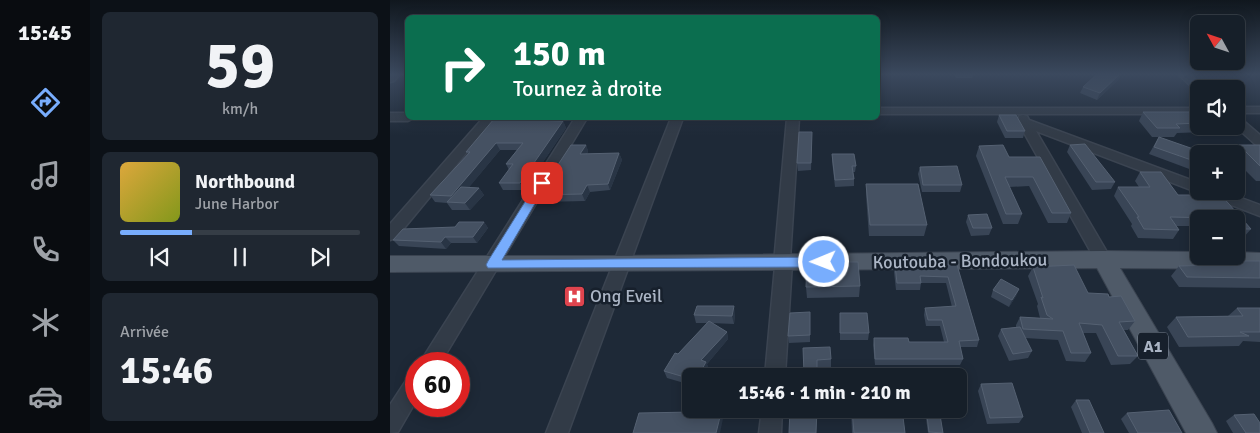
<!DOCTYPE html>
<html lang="fr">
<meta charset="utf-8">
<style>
:root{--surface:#161f29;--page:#1f2731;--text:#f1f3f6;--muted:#9ea2a8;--line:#353d46;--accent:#78adfd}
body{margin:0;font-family:Signika,sans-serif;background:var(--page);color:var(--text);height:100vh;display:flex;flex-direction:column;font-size:19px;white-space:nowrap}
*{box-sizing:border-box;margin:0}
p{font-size:16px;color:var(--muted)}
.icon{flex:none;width:28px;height:28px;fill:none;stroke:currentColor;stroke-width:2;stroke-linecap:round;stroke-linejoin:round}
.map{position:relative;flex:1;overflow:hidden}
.drawer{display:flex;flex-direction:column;gap:12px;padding:12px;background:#0c1117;width:300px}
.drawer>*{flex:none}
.hud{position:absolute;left:15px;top:15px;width:475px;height:105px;border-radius:8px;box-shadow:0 2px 12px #0003,0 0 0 1px var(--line);background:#0b6e4f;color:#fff;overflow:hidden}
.needle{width:32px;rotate:310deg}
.controls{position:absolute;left:800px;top:15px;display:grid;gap:10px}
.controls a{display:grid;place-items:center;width:55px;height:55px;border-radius:8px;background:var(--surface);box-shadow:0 2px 12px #0003,0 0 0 1px var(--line);font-size:25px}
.speed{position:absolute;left:15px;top:352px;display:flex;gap:10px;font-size:25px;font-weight:700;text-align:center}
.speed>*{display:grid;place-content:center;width:65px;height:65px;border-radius:50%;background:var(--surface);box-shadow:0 2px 12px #0003,0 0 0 1px var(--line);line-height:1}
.speed .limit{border:8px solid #d22;background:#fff;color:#111}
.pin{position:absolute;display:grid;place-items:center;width:42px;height:42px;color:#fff;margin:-21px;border-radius:10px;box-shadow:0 2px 8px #0006}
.me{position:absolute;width:55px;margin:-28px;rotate:269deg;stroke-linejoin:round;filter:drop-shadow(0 0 4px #0008)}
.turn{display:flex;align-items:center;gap:18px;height:105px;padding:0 25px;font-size:22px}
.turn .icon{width:65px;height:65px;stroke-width:2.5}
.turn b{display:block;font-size:35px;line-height:42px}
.big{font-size:38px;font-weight:800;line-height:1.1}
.drawer .tile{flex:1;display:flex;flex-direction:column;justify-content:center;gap:8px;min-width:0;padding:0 18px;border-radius:8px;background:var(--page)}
.drawer .dial{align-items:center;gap:0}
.dial b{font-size:65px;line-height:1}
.song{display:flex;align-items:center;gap:15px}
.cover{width:60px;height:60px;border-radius:8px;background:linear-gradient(135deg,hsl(40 70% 55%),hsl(70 70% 35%))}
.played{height:5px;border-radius:2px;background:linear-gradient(90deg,var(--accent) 30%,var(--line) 30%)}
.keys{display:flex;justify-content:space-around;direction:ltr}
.trip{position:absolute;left:292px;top:368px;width:285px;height:50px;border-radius:8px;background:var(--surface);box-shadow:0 2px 12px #0003,0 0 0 1px var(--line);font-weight:800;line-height:50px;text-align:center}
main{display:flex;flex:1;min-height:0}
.menu{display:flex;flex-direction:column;width:90px;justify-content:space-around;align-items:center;background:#090c10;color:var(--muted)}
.menu .icon{width:35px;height:35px}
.menu .selected{color:var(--accent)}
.menu b{font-size:22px;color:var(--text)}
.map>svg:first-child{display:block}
</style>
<main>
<nav class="menu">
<b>15:45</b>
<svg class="icon selected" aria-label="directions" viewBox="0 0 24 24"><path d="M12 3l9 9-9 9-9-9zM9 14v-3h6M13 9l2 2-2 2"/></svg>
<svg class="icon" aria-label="music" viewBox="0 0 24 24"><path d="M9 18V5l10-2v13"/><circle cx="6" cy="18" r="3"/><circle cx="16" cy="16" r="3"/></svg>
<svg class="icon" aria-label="phone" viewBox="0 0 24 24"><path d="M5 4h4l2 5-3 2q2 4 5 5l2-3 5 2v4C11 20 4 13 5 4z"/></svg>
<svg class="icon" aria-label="climate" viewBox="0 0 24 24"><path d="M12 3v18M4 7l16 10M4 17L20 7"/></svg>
<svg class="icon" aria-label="car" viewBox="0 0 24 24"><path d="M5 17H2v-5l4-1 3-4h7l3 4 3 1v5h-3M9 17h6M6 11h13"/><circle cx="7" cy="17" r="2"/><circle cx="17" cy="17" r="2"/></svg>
</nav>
<section class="drawer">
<div class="tile dial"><b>59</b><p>km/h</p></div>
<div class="tile">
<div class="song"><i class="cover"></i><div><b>Northbound</b><p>June Harbor</p></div></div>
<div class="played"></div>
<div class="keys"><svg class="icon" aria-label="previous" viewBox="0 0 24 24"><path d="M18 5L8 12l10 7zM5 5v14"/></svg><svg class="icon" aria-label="pause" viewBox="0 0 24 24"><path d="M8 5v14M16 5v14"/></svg><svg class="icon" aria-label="next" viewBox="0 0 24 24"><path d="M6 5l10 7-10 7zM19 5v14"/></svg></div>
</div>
<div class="tile"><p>Arrivée</p><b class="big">15:46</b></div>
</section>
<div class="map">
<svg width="870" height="433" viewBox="0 0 870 433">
<rect width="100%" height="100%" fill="#1e2937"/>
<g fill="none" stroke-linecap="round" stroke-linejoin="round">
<defs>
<g id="minor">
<path d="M0,74H10L4,81L0,82Z"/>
<path d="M788,74H799L815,89H809V92L806,91Z"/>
<rect x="846" y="107" width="24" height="6"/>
<rect x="488" y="108" width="321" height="6"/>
<path d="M0,113H18V118H24L18,121H0Z"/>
<path d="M633,115L637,116L639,120L809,183V191H832L870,205V216L813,194L811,192L804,191L646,131L721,259L719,263L713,265L707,263L628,122L629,116Z"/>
<path d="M846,117L850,118L870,135V146L866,145L845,126Z"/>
<path d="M93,118H105L6,238L0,240V224Z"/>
<path d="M185,118H197L50,364H29Z"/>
<path d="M281,118H293L178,433H156Z"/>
<path d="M397,118H409L400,260L402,263L395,376H375L385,266L384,263Z"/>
<path d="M26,373V401L8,432L0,433V405L19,376Z"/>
<path d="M372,409H392L391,433H369Z"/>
</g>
<path id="major" d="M713,251L809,252V256H846V252L870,253V269L730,268L822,423L827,433H796L707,268L0,272V256H218Z"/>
</defs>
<use href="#minor" stroke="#3b4451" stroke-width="3"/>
<use href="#major" stroke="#3b4451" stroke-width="2"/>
<use href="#minor" fill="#323b47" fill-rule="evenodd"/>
<use href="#major" fill="#4f5a68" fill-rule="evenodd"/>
</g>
<g fill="#394556">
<path d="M564,74H583L582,78H566Z"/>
<path d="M729,79L707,100L690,93L693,87Z"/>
<path d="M753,112H809V126H845L842,131L787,133L784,137H762L749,121Z"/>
<path d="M609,115L635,131L633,138H615L607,122Z"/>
<path d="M143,120L173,121L176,128L134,190H113L109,183L119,170L116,164L127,150H110L79,187L89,188L94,195L80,210H62L57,203L45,202L40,195L78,154L76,152Z"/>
<path d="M769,137L807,162L802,170L759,154Z"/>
<path d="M422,139L421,170L408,171L407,163Z"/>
<path d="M196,145L198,151L197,154L229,153L232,160L220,190L200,192L195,201L152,202L148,195Z"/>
<path d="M680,145L725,182L721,189L702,190L677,152Z"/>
<path d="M849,145H870V181H866L846,161V154H842Z"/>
<path d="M589,146L619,157H650L681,213L677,223H658L639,186L619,187L632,214L628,224H613L586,156Z"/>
<path d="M442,154L466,166L465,172H463L464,179V186L445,187L442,161Z"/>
<path d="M530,167L572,185L570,192H532L528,174Z"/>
<path d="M750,172H771L788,195H831L861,229L853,238H846V219H809V226H786L789,230L783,239L748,238L741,226L742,224L724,196L728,187H749L745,181Z"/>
<path d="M476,184L537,225L534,236H479L476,195Z"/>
<path d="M578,215L602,228L599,235L581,236L576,222Z"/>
<path d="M94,222L98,228L87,243H61L56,249L9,246L3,240Z"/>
<path d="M822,261H870V288L789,287L781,276L789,266H818Z"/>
<path d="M505,265H567L589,340L587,347H570L573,359L570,365H485L483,345L484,338L519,342H554L550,326H536L534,315L535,308L562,307L556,283H531L530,290H506L504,272Z"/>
<path d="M643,267L698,293L719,297L745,321L738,330H734L748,356L740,364L721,365L706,333H693L701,353L695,362L676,361L668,340L635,338L642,351L638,358L619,361L608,336L611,329L626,327V325L630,317L650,318L647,306L648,304L638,276Z"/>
<path d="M470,286L469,297L417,298L416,287Z"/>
<path d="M629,289L626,296L619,307L601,297L603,290Z"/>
<path d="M847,308H870V342L853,341L849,346L789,347L777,327L786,317L838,316Z"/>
<path d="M420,312V342L399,343L398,336Z"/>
<path d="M450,313L479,333L478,340H450Z"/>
<path d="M345,314L344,324L321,323L337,332L338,339L317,364L318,368L314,376H301V385L277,378L274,371L288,354L317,323H306L304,315Z"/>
<path d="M413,348L441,359V369H428L414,373Z"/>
<path d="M591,384L633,417L629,423L597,424L588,391Z"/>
<path d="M686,400L714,433H692L681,407Z"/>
<path d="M461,409H512L515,433H462Z"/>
<path d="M535,409H549L553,433H538L535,411Z"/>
<path d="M737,413L792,433H739L731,419Z"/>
<path d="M844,415L870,433H843L836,421Z"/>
</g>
<g fill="#293545">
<path d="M730,74H731L729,79L707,100L710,93Z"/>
<path d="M173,121L176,128L134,190L130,183Z"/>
<path d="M106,143L110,150L66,203L61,196Z"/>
<path d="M196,145L198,151L193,160L190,154Z"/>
<path d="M229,153L232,160L220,190L218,184Z"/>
<path d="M197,185L200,192L195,201L192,194Z"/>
<path d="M89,188L94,195L80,210L75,203Z"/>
<path d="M94,222L98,228L87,243L83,237Z"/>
<path d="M55,237L61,243L56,249L51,242Z"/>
<path d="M629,289L626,296L619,307L622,300Z"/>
<path d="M344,306L345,314L344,324L342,316Z"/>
<path d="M337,332L338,339L317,364L318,368L314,376H308L311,360Z"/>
<path d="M332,409H335L330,433H326Z"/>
</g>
<g fill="#455162" stroke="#556172">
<path d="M707,74H730L710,93L693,87Z"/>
<path d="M753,112H809V123L786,124L790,128H767Z"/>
<path d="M609,115H626L635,131H617Z"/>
<path d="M142,118L140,120L173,121L130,183H109L123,164H116L133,143H106L61,196L40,195L80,152H76L104,119Z"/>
<path d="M409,132H422L421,163H407Z"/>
<path d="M769,137L812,152L811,154H809V158L807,162L764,147Z"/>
<path d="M695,144L725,182H706L680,145Z"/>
<path d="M181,145H196L190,154L229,153L218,184L197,185L192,194L148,195Z"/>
<path d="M613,145L619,157H650L681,213H662L643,177H615L632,214H616L589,146Z"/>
<path d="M849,145H870V166Z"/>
<path d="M442,154H464L466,166H462L464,179L445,180Z"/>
<path d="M567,166L572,185H533L530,167Z"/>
<path d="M750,172H771L788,195H831L861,229H846V219H826L825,218L780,217L789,230L754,229L747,217H749L728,187H760Z"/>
<path d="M476,184H528L537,225H480Z"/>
<path d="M71,187L89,188L75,203L57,202Z"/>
<path d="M597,214L602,228H583L578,215Z"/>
<path d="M69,222H94L83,237H55L51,242L3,240L13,229L65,227Z"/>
<path d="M822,261H870V278L797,277L789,266L825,265Z"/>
<path d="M417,262H468L470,286L416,287Z"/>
<path d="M505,265H567L589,340L569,341L573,359H485L484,338H518L519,342H558L552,320H538L535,308L566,306L558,277L530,276L531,283H507Z"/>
<path d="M684,265L698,293L718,294L719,297L731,296L745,321L729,322L748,356H728L712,325L689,323L701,353H681L673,331L633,329L630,317L663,319L657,315L651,297L653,298L643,267Z"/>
<path d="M611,279L629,289L622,300L603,290Z"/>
<path d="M307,306H344L342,316L304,315Z"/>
<path d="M847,308H870V332H850L859,336L798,337L786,317L853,316Z"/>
<path d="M420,312V335L398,336L400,313Z"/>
<path d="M450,313H477L479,333H450Z"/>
<path d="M319,321L337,332L311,360L316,362L308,376H301V379L274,371L285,353L288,354Z"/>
<path d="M630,327L642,351L623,354L611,329Z"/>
<path d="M440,347L441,359L427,360V376H402V373H414L413,348Z"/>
<path d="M460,370H483V376H461Z"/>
<path d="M622,383L633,417L600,418L591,384Z"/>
<path d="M686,400H699L714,433H700Z"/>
<path d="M304,409H332L326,433H243L249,413L303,412Z"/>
<path d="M400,409H427L426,433H399Z"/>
<path d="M462,409H512L515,433H464Z"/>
<path d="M536,409H549L553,433L539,432Z"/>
<path d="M779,410L792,433H748L737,413Z"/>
<path d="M864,414L870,423V433H856L844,415Z"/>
</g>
<linearGradient id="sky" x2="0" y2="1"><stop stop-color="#10171e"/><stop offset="0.55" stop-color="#3b495e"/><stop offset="1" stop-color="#3b495e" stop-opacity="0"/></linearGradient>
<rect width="870" height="135" fill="url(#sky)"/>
<path fill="#78adfd" stroke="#4e70a4" d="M152,180L157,183L112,260L434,257L438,259L440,262L438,265L434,267L98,268L96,265L98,261L148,181Z"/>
<defs>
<symbol id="hospital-square" viewBox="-11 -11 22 22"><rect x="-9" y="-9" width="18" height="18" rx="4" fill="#e0444e" stroke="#17202c"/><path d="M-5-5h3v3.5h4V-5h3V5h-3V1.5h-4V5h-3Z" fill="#fff"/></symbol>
</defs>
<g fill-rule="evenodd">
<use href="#hospital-square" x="172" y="284" width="25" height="25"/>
</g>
<g text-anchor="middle" stroke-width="5" stroke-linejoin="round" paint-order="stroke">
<rect fill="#17202c" stroke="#7f8897" stroke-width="1" x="748" y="332.5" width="30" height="27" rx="4"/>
<g font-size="16" font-weight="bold" fill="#abb5c5">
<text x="763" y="352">A1</text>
</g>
<g font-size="18" fill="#abb5c5" stroke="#17202c">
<text transform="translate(570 261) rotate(-1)" y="6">Koutouba - Bondoukou</text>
</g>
<g font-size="18" fill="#abb5c5" stroke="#17202c" text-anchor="start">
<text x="200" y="302">Ong Eveil</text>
</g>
</g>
</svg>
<div class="controls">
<a><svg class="needle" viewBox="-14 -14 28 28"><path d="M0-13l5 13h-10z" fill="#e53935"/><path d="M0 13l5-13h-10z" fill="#9ea2a8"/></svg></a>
<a><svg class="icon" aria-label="sound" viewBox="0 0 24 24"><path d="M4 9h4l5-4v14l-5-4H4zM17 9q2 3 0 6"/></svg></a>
<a>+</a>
<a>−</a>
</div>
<div class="speed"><div class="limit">60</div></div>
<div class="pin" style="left:152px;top:183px;background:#d93025"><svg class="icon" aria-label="arrive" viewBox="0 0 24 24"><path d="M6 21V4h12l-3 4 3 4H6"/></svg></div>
<svg class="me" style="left:434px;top:262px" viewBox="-20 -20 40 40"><circle r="17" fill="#78adfd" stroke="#fff" stroke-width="3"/><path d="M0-11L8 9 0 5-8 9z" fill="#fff"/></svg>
<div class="trip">15:46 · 1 min · 210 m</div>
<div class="hud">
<div class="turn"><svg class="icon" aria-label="right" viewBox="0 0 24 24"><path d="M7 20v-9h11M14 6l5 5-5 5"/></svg><div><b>150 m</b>Tournez à droite</div></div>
</div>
</div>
</main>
